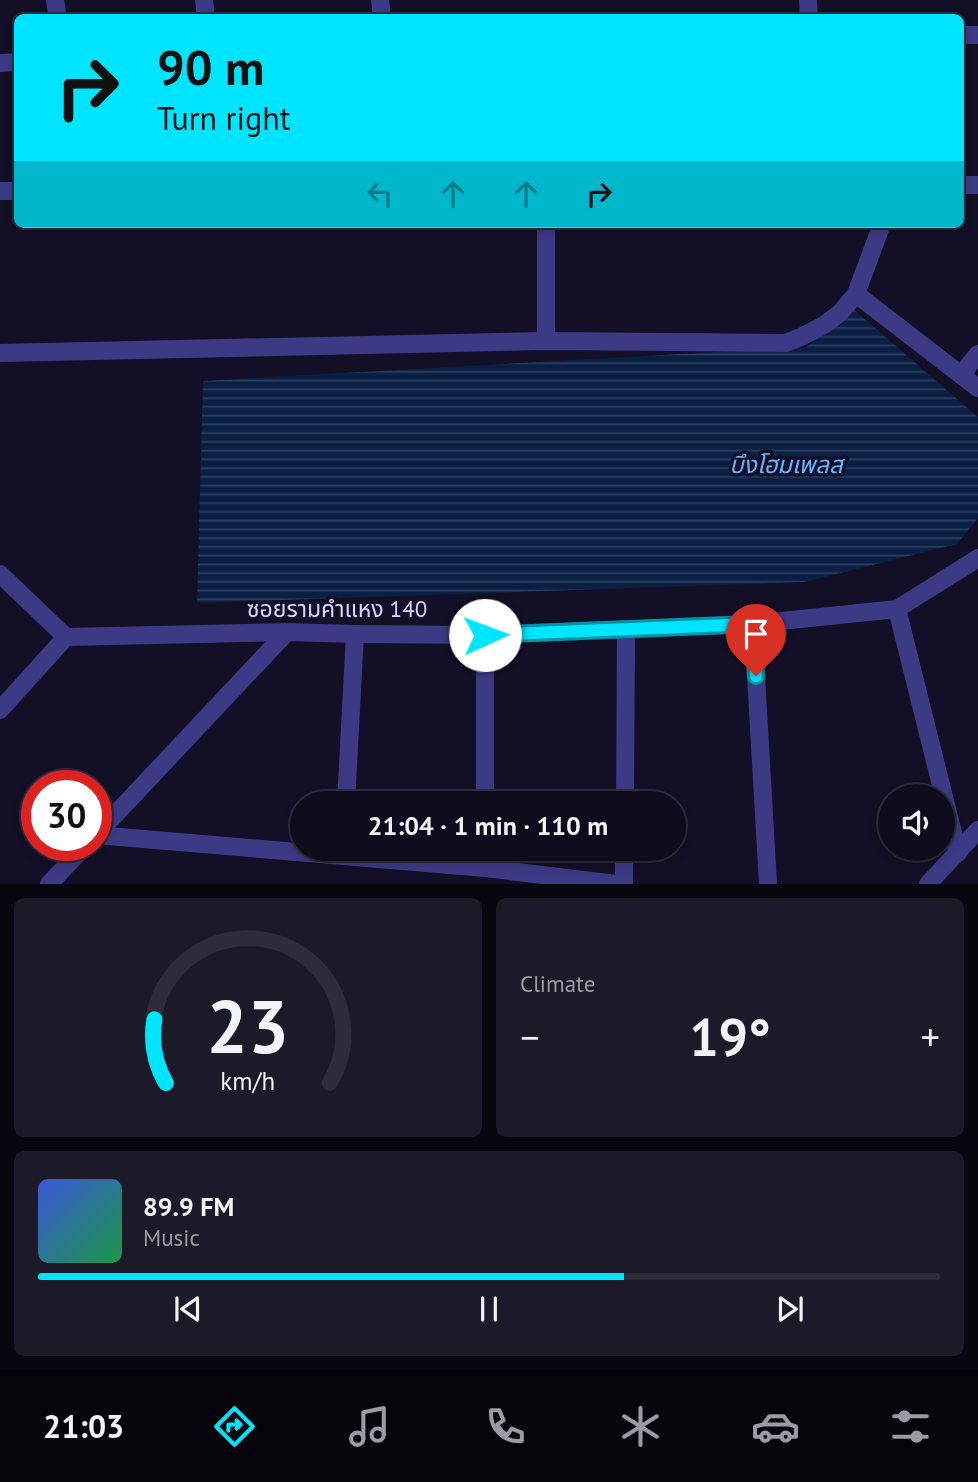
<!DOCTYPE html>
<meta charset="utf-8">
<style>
:root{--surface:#0e0b1c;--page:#1c1929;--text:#f1f3f6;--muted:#9b9ba3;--line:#2e2b3b;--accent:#00e5ff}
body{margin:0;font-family:"PT Sans","Noto Sans Thai",sans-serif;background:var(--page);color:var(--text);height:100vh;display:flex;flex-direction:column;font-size:26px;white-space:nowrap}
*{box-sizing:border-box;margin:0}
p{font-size:23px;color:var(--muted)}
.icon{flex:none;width:38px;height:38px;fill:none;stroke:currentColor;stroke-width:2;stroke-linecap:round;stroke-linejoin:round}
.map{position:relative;height:884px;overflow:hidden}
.drawer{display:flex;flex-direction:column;gap:14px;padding:14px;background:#08060f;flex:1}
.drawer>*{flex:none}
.banner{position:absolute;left:14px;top:14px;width:950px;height:214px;border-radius:10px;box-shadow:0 4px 10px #0003,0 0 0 2px var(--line);background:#00e5ff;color:#111;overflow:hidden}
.buttons{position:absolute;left:878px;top:784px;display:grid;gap:14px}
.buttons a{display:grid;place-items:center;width:77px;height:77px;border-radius:50%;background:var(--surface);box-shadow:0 4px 10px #0003,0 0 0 2px var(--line);font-size:35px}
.speed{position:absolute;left:21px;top:770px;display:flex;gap:14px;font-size:35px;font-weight:700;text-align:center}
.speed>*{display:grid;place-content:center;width:91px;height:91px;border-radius:50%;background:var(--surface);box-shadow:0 4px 10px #0003,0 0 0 2px var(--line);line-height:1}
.speed .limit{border:10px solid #d22;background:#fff;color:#111}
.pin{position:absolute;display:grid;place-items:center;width:60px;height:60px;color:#fff;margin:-72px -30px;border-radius:50% 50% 50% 0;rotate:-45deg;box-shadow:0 0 7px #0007}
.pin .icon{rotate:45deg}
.me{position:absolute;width:77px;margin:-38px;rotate:88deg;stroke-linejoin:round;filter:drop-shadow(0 0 5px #0008)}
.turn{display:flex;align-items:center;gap:24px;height:147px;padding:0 28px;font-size:32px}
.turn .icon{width:91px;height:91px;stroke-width:2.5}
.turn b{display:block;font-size:49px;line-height:60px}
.lanes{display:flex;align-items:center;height:66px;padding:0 28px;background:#0003;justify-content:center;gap:35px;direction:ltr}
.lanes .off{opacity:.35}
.big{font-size:52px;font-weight:800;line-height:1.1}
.drawer .widget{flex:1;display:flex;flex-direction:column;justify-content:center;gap:10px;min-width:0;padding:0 24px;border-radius:10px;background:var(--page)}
.drawer .dial{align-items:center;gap:0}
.dial svg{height:182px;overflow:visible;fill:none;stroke:var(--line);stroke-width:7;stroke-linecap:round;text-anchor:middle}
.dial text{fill:var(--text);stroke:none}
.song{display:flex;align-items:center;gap:21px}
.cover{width:84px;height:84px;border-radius:10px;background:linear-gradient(135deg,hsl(230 70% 55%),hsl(140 70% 35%))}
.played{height:7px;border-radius:4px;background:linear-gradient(90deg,var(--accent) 65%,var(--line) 65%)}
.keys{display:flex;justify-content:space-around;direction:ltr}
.heat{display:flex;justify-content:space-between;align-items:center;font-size:38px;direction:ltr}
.drawer .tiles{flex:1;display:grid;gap:14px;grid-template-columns:1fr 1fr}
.widget:last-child{grid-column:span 2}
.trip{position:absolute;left:290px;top:791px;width:396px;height:70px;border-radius:35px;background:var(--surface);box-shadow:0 4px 10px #0003,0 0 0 2px var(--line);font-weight:800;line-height:70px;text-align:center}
.tabs{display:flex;height:112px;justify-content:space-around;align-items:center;background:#06040b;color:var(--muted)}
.tabs .icon{width:49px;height:49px}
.tabs .on{color:var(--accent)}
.tabs b{font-size:32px;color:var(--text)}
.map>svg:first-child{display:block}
</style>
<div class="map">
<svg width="978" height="884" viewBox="0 0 978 884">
<defs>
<pattern id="water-rules" width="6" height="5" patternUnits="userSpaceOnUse" patternTransform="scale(1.75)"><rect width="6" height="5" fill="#0a1f44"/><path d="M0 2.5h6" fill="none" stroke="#2d3f60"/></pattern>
</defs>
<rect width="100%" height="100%" fill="#130f26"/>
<path fill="url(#water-rules)" d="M853,309L978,417V518L957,544L804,582L197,603L203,381L806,347Z"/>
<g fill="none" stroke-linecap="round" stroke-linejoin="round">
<g stroke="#3d3a85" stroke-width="18">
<path d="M55,0L58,18"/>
<path d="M204,0L206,18"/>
<path d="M380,0L382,18"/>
<path d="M808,0L809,18"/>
<path d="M961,35H978"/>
<path d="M0,63L18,62"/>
<path d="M961,185H978"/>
<path d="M0,191H18"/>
<path d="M856,294L978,388"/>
<path d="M546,341V224"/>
<path d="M0,353L546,341L785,343L801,337L824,325L840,313L856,294L882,224"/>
<path d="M961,375L978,354"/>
<path d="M0,574L66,637L287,632L355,634L485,635L753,624L897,609L978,558"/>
<path d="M897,609L958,853"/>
<path d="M753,624L768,884"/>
<path d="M485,635V803"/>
<path d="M0,710L66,637"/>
<path d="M346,803L355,634"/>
<path d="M625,803L626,629"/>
<path d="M96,835L485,868L616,884"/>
<path d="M96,835L287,632"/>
<path d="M485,849V868"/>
<path d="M49,884L86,845"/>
<path d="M624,884V849"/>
<path d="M928,884L978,830"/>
</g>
</g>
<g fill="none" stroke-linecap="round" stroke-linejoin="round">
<defs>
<path id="route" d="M485,635L753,624L756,676"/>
</defs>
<use href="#route" stroke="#0095a6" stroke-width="18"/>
<use href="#route" stroke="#00e5ff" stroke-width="12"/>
</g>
<g text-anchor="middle" stroke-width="7" stroke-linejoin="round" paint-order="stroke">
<g font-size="23" fill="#d9d4ff" stroke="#130f26">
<text x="337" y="617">ซอยรามคำแหง 140</text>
</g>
<g font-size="24" font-style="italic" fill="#62b6ff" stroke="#130f26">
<text x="786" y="473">บึงโฮมเพลส</text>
</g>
</g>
</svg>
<div class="buttons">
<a><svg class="icon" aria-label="sound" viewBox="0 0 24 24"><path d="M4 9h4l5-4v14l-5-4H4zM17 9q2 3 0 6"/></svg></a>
</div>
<div class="speed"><div class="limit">30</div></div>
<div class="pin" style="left:756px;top:676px;background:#d93025"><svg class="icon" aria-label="arrive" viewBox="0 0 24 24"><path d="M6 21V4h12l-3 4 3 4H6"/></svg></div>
<svg class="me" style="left:485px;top:635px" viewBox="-20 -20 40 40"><circle r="19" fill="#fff"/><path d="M0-13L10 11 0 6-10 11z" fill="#00e5ff"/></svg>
<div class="trip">21:04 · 1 min · 110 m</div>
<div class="banner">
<div class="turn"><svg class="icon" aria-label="right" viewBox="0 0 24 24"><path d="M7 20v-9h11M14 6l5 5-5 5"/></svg><div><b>90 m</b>Turn right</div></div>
<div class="lanes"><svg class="icon off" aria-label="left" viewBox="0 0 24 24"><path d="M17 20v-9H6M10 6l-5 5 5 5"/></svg><svg class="icon off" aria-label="ahead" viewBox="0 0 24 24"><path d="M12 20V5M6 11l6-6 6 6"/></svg><svg class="icon off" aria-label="ahead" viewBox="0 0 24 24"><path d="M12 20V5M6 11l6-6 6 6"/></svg><svg class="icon" aria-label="right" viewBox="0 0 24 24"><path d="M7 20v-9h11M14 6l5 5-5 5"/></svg></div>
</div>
</div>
<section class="drawer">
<div class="tiles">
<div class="widget dial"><svg viewBox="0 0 100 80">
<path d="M14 69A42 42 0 1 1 86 69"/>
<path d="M14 69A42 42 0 0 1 9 41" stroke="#00e5ff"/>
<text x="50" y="56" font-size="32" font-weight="700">23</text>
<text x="50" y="72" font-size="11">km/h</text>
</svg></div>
<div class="widget"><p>Climate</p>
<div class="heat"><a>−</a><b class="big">19°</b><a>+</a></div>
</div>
<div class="widget">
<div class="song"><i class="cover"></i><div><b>89.9 FM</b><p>Music</p></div></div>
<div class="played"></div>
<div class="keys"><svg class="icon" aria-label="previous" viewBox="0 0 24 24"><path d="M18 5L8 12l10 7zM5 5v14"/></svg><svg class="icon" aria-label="pause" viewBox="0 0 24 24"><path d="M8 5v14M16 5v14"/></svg><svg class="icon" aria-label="next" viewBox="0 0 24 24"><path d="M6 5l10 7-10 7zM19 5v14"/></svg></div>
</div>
</div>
</section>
<nav class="tabs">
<b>21:03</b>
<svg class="icon on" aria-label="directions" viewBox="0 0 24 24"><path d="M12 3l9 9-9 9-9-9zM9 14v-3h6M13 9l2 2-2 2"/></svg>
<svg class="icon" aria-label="music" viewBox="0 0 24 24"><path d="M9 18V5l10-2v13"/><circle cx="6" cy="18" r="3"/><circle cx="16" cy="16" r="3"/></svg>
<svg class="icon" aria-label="phone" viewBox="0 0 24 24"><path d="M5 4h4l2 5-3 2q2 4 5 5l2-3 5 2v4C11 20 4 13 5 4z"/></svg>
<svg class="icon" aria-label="climate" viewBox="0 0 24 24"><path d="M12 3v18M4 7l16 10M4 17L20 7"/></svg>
<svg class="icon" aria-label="car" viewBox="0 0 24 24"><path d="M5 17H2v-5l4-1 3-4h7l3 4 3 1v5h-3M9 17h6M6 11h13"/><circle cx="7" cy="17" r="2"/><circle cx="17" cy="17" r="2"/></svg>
<svg class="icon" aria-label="filters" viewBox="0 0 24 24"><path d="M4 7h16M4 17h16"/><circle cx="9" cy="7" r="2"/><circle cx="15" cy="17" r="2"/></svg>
</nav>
